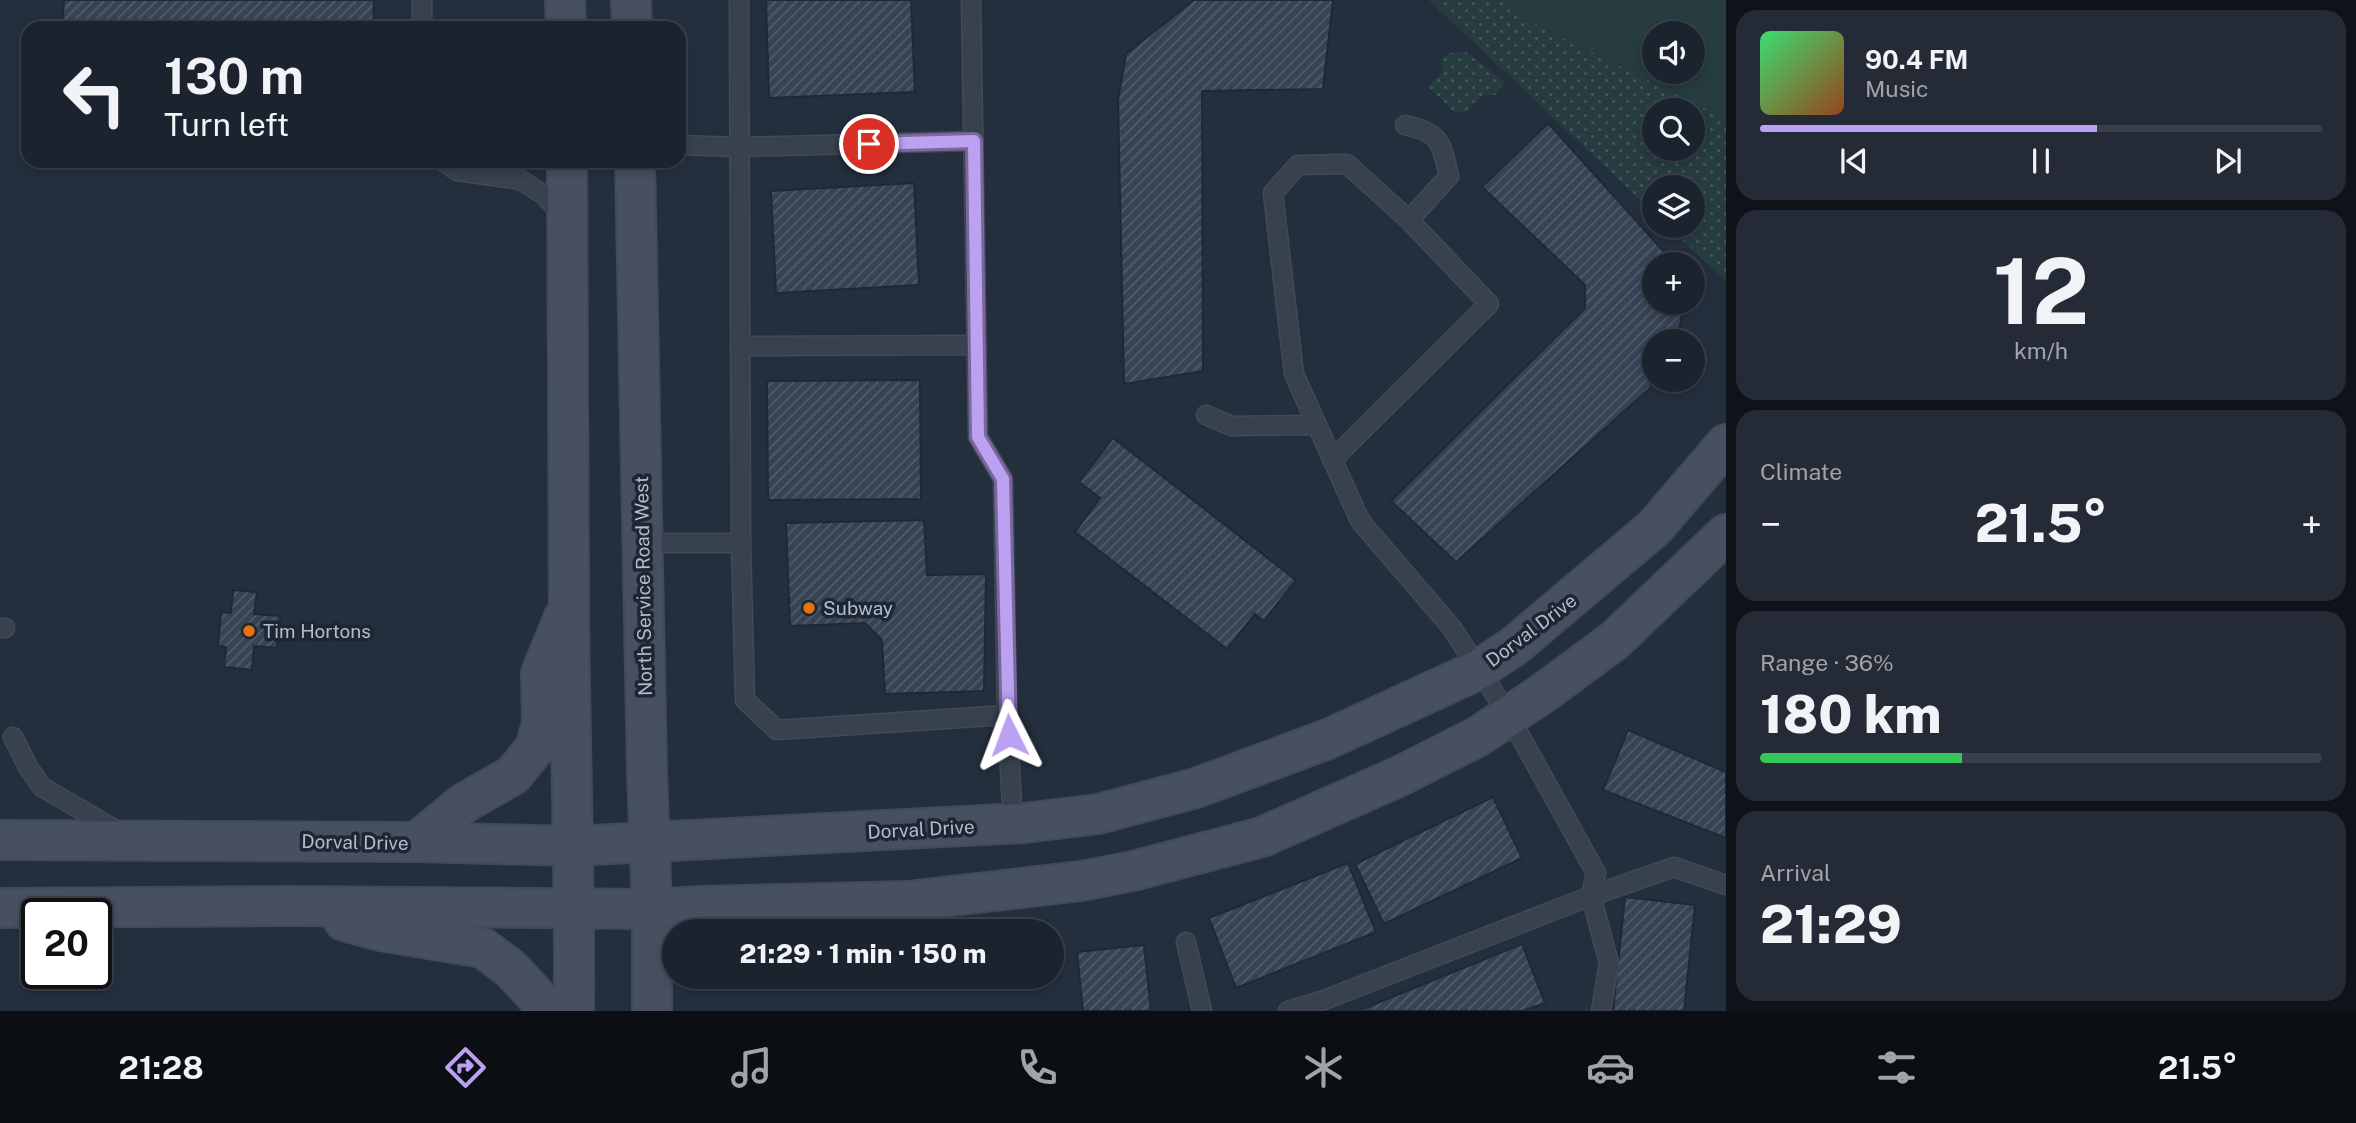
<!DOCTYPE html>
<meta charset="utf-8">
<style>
:root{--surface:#1b232e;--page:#242b36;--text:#f1f3f6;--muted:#a0a4aa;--line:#39404a;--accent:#bca0f2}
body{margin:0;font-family:"Public Sans",sans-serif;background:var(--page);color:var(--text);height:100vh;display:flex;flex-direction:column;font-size:26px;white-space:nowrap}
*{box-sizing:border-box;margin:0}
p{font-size:23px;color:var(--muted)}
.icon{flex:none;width:38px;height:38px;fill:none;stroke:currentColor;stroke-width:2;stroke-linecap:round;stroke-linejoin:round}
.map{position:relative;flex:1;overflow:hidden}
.sheet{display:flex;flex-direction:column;gap:10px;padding:10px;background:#0f1319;width:630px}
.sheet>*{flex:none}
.guide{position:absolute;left:21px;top:21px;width:665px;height:147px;border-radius:21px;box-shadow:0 4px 10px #0003,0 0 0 2px var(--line);background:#1b232e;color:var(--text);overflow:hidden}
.tools{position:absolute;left:1642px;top:21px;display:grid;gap:14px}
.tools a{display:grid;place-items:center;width:63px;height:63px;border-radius:50%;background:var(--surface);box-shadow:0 4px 10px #0003,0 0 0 2px var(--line);font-size:35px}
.speed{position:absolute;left:21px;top:898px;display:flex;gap:14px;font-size:35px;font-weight:700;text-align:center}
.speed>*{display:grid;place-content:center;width:91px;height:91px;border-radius:50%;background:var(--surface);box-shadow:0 4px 10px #0003,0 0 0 2px var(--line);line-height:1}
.speed .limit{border:4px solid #111;border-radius:10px;background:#fff;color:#111}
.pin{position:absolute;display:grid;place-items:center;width:60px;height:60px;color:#fff;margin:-30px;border:4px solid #fff;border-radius:50%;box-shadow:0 2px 7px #0007}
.me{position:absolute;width:77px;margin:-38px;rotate:357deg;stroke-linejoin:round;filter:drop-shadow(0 0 5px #0008)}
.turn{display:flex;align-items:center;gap:24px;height:147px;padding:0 28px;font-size:32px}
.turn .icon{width:91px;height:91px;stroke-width:2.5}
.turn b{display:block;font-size:49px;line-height:60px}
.big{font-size:52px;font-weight:800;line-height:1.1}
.sheet .card{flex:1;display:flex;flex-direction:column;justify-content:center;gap:10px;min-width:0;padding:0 24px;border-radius:21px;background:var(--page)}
.sheet .dial{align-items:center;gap:0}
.dial b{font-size:91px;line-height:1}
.song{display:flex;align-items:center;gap:21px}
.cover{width:84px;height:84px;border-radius:10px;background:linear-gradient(135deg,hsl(140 70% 55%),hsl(20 70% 35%))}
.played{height:7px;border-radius:4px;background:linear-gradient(90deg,var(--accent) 60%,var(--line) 60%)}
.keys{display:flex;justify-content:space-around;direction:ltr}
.heat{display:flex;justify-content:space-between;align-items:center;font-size:38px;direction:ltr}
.charge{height:10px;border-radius:5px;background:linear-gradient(90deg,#34c759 36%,var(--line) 0)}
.trip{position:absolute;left:662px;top:919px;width:402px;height:70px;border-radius:35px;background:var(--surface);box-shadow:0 4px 10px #0003,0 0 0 2px var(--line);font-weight:800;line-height:70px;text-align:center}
.menu{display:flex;height:112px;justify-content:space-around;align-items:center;background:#0b0e12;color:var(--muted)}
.menu .icon{width:49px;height:49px}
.menu .selected{color:var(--accent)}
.menu b{font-size:32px;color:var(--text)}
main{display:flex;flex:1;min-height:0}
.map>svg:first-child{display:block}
</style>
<main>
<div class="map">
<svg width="1726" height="1011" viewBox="0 0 1726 1011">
<defs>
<pattern id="grass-dots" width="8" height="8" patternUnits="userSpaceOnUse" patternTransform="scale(1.75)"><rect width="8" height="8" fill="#263c3f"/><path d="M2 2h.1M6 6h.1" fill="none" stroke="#435659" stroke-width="1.8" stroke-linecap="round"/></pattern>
<pattern id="building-hatch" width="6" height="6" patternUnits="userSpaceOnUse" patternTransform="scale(1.75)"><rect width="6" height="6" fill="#364354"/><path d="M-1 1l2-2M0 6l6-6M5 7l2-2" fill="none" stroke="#515c6b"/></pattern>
</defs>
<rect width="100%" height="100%" fill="#242f3e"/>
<g fill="url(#grass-dots)" fill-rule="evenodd">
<path d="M1429,0H1726V281L1667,226H1692V187H1654V213ZM1654,33H1692V72H1654ZM1654,110H1692V149H1654Z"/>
<path d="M1466,52L1505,82L1495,95H1483L1467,112H1454L1428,87L1442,73V59L1449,53Z"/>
</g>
<path fill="#263c3f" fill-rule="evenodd" d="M1508,0H1726V119L1533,23ZM1654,33H1692V72H1654Z"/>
<g fill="url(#building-hatch)" stroke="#1f2835" stroke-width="2">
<path d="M64,0H374L373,28H62Z"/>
<path d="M766,0H911L915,92L769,98Z"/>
<path d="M1194,0H1333L1323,89L1202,91L1203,371L1124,384L1118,100L1126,54Z"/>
<path d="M1548,123L1675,264H1654V303H1681V322L1674,341H1654L1655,380L1649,389L1456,562L1391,501L1585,308V285L1482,187Z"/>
<path d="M914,183L919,285L776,293L771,191Z"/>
<path d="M920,380L921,499L768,500L767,381Z"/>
<path d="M1113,438L1296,580L1264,621L1255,614L1227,649L1075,532L1100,498L1079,482Z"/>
<path d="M924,520L927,575L986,574L984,691L885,694L882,640L865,623L790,626L786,523Z"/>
<path d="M233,590L257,592L254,614L280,616L277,648L254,646L252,670L224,667L226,647L218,646L221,612L231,613Z"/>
<path d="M1628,730L1726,772V838L1603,790Z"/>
<path d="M1493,797L1522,858L1384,924L1355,864Z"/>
<path d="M1348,863L1376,932L1236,988L1209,918Z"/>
<path d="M1625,897L1695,905L1684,1011H1613Z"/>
<path d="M1522,944L1545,1003L1523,1011H1358Z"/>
<path d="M1144,945L1151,1011H1083L1077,952Z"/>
</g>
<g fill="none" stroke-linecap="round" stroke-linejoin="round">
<defs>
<g id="lane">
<path d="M422,0V28"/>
<path d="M739,0L741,543L745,700L777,730L1007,715L1013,824"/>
<path d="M971,0L978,437L1003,479L1007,715"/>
<path d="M1405,125C1442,133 1441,143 1449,176L1409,220"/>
<path d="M679,145L739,147L974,141"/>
<path d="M443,161L457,171L521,180L544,195L563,215"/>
<path d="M740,346L977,345"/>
<path d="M1206,415L1232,426L1316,425"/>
<path d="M1332,460L1489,304L1409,220L1347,164L1298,165L1273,193L1294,374L1357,514L1361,522L1452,628L1509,716L1596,873L1591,896L1609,963L1601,1011"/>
<path d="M643,543H741"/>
<path d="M0,628H5"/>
<path d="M13,737L28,767L42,787L121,833"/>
<path d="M1186,942L1202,1011"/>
<path d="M1288,1011L1324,1000L1591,896L1674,867L1726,885"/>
</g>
<g id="secondary">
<path d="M565,0L566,28"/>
<path d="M631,0L632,28"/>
<path d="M567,161C568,308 568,455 569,602C570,738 575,875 574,1011"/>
<path d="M635,161L647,772L652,909V1011"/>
<path d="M0,840L417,842L572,846L1024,823L1098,814L1196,788L1328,739L1478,670L1513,647L1654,528L1726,444"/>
<path d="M417,842L464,803L513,775L535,748L542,724L541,673L564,617"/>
<path d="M0,908L288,906L652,909L702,906L908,901L1081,881L1133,871L1262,837L1400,776L1477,737L1542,694L1615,640L1726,534"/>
<path d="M344,921L381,931L483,948L511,969L550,1011"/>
</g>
</defs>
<use href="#lane" stroke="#414a57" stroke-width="21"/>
<use href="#secondary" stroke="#414a57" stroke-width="42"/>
<use href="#lane" stroke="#38414e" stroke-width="18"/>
<use href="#secondary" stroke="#465061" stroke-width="38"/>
</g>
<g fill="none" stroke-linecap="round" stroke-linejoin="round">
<defs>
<path id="route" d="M869,144L974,141L978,437L1003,479L1009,735"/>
</defs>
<use href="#route" stroke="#7a689d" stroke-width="18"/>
<use href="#route" stroke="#bca0f2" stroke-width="12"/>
</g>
<g fill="#e8710a" stroke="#1d2633" stroke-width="2.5">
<circle cx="809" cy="608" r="7"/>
<circle cx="249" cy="631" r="7"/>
</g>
<g text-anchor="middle" stroke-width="7" stroke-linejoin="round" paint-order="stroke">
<g font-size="19" fill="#b4bcc9" stroke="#1d2633">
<text transform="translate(643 586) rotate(-91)" y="7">North Service Road West</text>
<text transform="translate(1531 630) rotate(-37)" y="7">Dorval Drive</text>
<text transform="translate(921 829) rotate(-3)" y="7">Dorval Drive</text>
<text transform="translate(355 842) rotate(1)" y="7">Dorval Drive</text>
</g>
<g font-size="19" fill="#b4bcc9" stroke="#1d2633" text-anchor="start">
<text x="823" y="615">Subway</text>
<text x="263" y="638">Tim Hortons</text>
</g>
</g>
</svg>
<div class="tools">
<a><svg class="icon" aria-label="sound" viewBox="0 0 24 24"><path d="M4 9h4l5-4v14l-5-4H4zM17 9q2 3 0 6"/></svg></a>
<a><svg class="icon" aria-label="search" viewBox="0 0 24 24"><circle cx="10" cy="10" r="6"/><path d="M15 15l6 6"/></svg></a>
<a><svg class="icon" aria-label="layers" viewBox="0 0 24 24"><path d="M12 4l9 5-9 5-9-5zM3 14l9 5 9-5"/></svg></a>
<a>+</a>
<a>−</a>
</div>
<div class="speed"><div class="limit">20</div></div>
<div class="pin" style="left:869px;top:144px;background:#d93025"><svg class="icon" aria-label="arrive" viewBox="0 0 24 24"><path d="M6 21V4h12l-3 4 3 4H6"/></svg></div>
<svg class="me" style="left:1009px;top:735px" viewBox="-20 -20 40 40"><path d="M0-17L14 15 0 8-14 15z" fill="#bca0f2" stroke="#fff" stroke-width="4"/></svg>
<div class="trip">21:29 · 1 min · 150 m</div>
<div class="guide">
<div class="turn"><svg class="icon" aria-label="left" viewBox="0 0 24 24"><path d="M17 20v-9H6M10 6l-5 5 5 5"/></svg><div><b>130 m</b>Turn left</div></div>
</div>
</div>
<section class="sheet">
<div class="card">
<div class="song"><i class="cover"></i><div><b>90.4 FM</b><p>Music</p></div></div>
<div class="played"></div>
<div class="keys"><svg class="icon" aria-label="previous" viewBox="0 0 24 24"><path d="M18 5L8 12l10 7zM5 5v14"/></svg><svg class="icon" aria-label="pause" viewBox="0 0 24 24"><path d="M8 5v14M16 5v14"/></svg><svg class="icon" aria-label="next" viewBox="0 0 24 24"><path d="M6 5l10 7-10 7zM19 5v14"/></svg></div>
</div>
<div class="card dial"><b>12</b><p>km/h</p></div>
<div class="card"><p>Climate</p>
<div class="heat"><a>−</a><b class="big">21.5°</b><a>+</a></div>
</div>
<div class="card"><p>Range · 36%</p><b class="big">180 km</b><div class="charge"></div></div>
<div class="card"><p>Arrival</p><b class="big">21:29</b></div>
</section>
</main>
<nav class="menu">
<b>21:28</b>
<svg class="icon selected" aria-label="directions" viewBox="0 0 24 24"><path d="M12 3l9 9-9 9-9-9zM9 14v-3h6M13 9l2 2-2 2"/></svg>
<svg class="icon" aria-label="music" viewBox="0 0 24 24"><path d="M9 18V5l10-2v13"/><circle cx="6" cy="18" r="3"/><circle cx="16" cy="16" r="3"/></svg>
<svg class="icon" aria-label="phone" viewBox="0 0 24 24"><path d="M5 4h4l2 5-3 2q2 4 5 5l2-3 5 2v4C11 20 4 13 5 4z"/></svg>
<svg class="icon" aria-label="climate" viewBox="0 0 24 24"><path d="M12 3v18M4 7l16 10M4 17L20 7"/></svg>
<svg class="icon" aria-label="car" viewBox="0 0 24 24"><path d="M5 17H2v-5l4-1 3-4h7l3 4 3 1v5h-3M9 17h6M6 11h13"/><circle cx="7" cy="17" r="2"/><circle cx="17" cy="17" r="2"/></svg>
<svg class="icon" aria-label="filters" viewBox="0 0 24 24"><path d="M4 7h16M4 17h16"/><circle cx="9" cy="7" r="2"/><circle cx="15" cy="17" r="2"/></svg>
<b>21.5°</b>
</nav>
